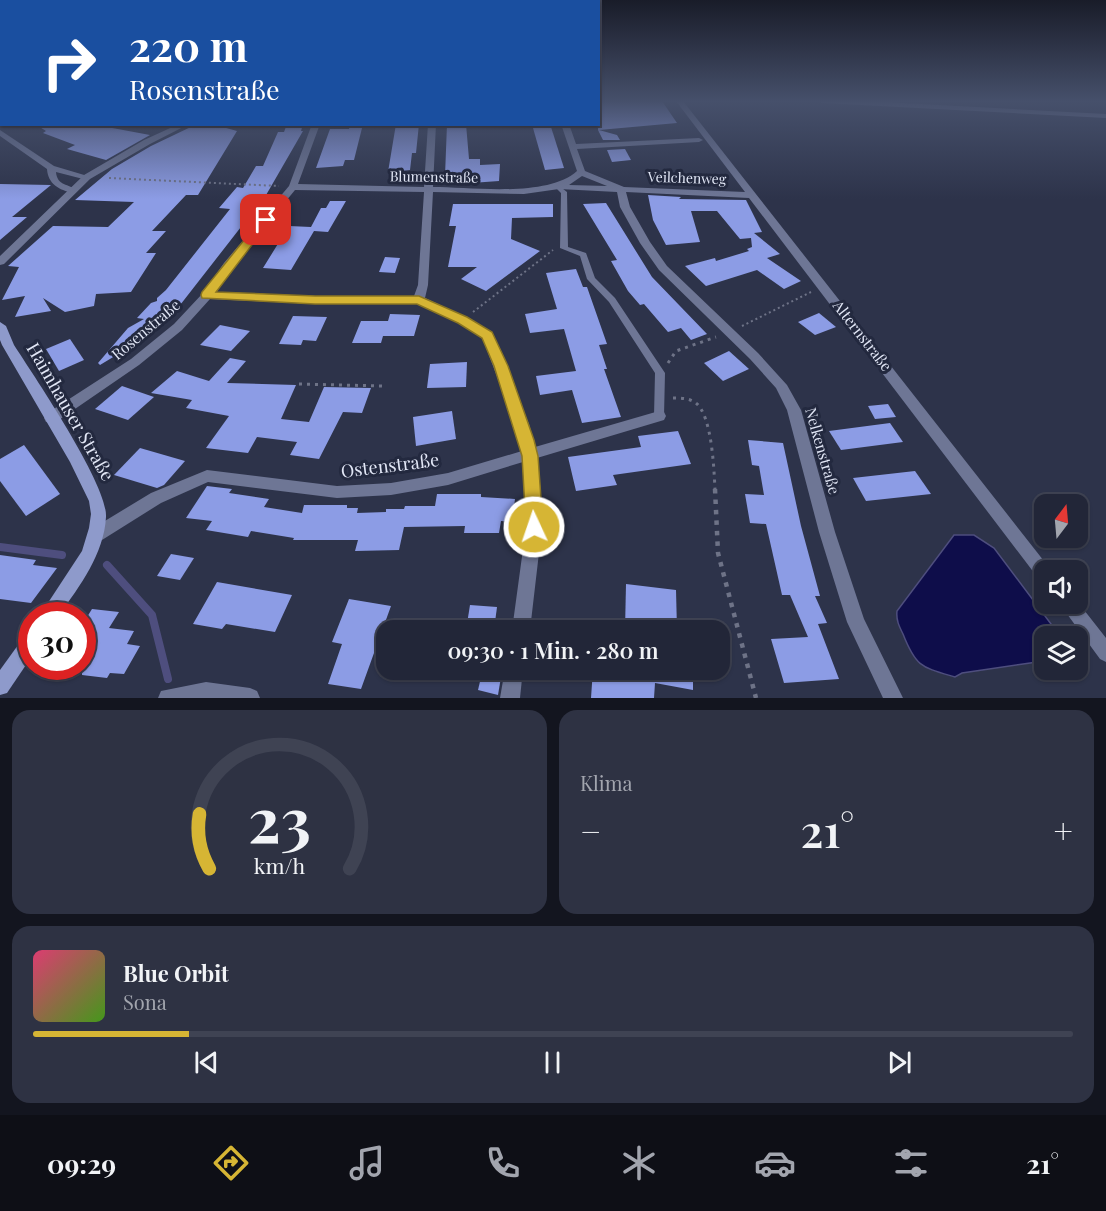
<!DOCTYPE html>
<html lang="de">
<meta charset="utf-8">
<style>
:root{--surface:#222638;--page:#2e3243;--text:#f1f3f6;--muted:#a2a5ae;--line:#3f4353;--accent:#d6b534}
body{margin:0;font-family:"Playfair Display",serif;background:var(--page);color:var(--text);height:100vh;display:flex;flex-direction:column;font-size:22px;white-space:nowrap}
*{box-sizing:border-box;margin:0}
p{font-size:20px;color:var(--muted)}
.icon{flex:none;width:33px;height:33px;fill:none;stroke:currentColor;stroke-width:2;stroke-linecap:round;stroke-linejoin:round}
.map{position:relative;height:698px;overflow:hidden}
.sheet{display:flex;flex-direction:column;gap:12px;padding:12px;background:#13151f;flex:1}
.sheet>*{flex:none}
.guide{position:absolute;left:0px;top:0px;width:600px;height:126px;box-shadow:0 2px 4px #0004,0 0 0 2px var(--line);background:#1a4fa0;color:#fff;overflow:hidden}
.needle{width:39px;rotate:16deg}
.buttons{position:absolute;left:1034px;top:494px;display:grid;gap:12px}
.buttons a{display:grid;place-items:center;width:54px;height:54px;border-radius:12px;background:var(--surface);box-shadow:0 2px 4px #0004,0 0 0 2px var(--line);font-size:30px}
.speed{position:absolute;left:18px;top:602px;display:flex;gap:12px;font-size:30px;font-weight:700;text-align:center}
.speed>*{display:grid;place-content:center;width:78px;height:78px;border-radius:50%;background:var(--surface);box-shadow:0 2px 4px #0004,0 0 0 2px var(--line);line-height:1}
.speed .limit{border:9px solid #d22;background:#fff;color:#111}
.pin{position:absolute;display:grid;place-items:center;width:51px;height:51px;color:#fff;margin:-26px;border-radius:12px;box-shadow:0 3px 9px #0006}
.me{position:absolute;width:66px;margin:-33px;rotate:357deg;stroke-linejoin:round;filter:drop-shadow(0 0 4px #0008)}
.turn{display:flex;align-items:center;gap:21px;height:126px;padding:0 30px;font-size:27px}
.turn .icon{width:78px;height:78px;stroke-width:2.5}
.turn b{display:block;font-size:42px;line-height:51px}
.big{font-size:45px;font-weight:600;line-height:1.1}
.sheet .widget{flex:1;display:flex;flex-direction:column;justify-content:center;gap:9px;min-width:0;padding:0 21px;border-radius:18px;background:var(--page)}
.sheet .dial{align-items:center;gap:0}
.dial svg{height:156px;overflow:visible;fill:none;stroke:var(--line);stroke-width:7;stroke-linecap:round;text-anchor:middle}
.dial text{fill:var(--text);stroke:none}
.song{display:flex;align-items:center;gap:18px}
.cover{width:72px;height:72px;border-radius:9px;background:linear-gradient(135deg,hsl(340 70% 55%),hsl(100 70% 35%))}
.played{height:6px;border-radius:3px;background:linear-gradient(90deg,var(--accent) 15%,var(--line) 15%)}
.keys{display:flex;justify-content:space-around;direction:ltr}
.heat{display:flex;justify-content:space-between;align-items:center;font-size:33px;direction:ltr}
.sheet .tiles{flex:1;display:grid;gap:12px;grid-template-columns:1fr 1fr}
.widget:last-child{grid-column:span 2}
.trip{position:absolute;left:376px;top:620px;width:354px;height:60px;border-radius:18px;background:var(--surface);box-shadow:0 2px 4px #0004,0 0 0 2px var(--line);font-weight:600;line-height:60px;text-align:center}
.dock{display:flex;height:96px;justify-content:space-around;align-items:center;background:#0e0f16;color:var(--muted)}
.dock .icon{width:42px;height:42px}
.dock .current{color:var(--accent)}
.dock b{font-size:27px;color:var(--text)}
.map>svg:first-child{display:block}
</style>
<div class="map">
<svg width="1106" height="698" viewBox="0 0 1106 698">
<rect width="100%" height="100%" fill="#2d334a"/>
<path fill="#0e0d4a" stroke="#4e4e7e" stroke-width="1.5" d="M954,535H974L994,548L1060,636H1044V661L962,673L955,677C921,667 916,667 903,634C899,626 896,620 897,611Z"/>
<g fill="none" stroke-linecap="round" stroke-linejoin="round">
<g stroke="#4e4e7e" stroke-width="8">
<path d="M0,547L62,555"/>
<path d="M107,565L152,615L168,679"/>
</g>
</g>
<g fill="#8c9ce5">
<path d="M598,101H662L677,123L599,130L617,135L620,140H603L598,130Z"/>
<path d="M35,124H91L150,135L106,160L67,149L75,145L43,133L46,131Z"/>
<path d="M197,124H212L237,131L198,195H186L152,231H166L146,253H156L131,292L96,294L94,306L65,312L43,298L51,311L15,317L25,296L2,300L19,267L8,266L53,226L108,227L134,202L75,200L112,169L151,146Z"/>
<path d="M287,124H303L301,131H303L258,209H255L177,309L170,308L145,334L148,336L100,365L98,363L128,328L144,319L137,318L151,303L157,301V298L166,290L230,209L219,208L237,187L243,188L256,166H263L278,132H284Z"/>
<path d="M350,124H363L354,160H345L343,166L316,168L330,129H349Z"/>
<path d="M396,124H419L416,153H412L410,170L388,172Z"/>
<path d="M447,124H466L469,159H480V165L500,164L499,181L457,184L459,176H445Z"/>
<path d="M551,127L564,168L545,170L533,128Z"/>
<path d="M625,149L631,160L612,162L607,150Z"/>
<path d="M0,184L51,185L12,217H27L0,240Z"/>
<path d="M648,195L681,197L679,199L746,200L762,232L754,233L780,254L767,258L801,281L784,289L757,270L706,286L685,266L715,258L716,261L749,251L747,249L752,247L751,238L740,239L717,211H691L700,242L666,245L653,220Z"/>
<path d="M330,201H346L328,232L314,231L291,270L263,268L289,226L311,227L321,208H326Z"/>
<path d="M606,203L652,277L707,334L691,340L681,328L668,332L644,304L640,305L628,291L611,261L617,260L583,204Z"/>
<path d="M453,204H553V217L512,218L511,239L540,251L486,291L461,279L477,267H448L456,226H449Z"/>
<path d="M385,257L400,258L395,273L379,272Z"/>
<path d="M576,269L583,287H587L607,344L599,345L607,369H604L621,417L582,423L572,390L540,395L536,376L576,371L564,329L530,333L525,314L557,309L546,273Z"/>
<path d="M819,313L836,327L815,335L798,322Z"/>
<path d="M390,314L420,315L414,336H383L381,343H352L361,321H388Z"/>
<path d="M293,316L327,317L316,341L303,340L301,345L279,344Z"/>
<path d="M220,325L250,331L231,351L200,345Z"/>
<path d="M70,339L84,360L59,371L46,349Z"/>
<path d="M729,351L749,369L723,381L704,363Z"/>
<path d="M230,358L246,361L227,383L296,385L281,419L309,422L324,387L371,388L362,413L343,412L319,459L290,455L297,442L257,437L248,453L206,448L229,416L186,408L192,400L151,393L177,371L209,381Z"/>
<path d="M467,362L466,387L427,388L430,364Z"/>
<path d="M122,386L154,397L128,420L95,409Z"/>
<path d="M888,404L896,417L875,419L868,406Z"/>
<path d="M452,411L456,439L416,446L413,417Z"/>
<path d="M890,423L903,442L841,450L829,431Z"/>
<path d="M678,431L691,464L613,475L617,485L576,491L568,457L641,447L638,436Z"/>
<path d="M748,440L783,443L801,526L820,596H815L827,623L818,624L839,679L784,683L771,639L808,637L790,595H782L766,524L750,523L745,494L764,495L759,466L752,465Z"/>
<path d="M24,445L60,494L26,516L0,481V459Z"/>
<path d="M140,448L185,461L164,485L157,488L114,475Z"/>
<path d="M915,471L931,494L866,501L853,478Z"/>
<path d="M207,486L232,489L229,493L269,499L264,507L302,513L304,505H347V508H358L357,513L386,512V509H404L405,506H435L437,494H481V497L515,499L512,522L501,521L499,533H464L465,526L404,527L399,550L355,551L358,540H293L294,538L251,531L248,537L206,530L212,521L186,518Z"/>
<path d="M171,554L194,558L180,580L157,576Z"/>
<path d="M0,555L36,560L33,565L57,568L31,603L0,599Z"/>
<path d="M217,582L292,595L275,632L226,624L222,629L193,624Z"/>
<path d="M626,584L676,590L677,630H625Z"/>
<path d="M349,599L391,606L361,689L328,684L342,644L332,642Z"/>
<path d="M470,605L497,607L494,630H466Z"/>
<path d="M92,609L119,612L109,628L134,631L127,644L140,646L124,674L110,673L107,678L82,675V625Z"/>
<path d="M593,669H693V690L655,683L654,698H591Z"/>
<path d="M482,673L501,677L498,695L478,690Z"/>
</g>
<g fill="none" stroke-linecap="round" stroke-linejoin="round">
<g stroke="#6e7387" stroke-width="2" stroke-dasharray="2 3" stroke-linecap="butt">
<path d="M109,178L279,186"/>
<path d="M473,312L553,250"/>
<path d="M742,326L811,292"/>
</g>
<g stroke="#6e7387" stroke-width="3" stroke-dasharray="3 5" stroke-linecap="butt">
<path d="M668,363L676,351L716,337"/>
<path d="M299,384L383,386"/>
<path d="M673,398C681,398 689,398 696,403C712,416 714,469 715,490"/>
</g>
<path stroke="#6e7387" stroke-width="4.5" stroke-dasharray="4.5 6" stroke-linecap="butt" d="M715,489L718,553L756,698"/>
<path fill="#6e7695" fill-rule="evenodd" d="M558,185L567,192L568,247L586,253L595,278L615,298L665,373L664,416L663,419L659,420L655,419L654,416L655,373L609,302L587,279L580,256L560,248L561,193L555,187Z"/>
<g fill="#6e7695" fill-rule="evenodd">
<path d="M676,101H683L1051,570H1044V580L1038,578L749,198L626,192L630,207L650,242L667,266L758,353L787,385L801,410L835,532L864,619L903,698H883L847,622L819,532L787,410L776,388L750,359L659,270L640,243L620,207L617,192L559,189L524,194L433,192L428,285L425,298L466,317L491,332L529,424L535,447L659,411L664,412L666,416L664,420L537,458L542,527L530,630H512L526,527L523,462L448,485L391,495L337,498L208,482L161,503L102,540L96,542L90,540L88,535L90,530L151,493L207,470L337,486L391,483L448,473L522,451L515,424L482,337L458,323L417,304H316L210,299L182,330L139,365L56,422L51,423L46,422L44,418L46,414L131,359L174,324L203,293L224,263L289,186L312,124H320L298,184L424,187L428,124H436L433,187C471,187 547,198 577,171L561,124H569L576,144L699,138L703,140L699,142L577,149L585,171L624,187L745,192ZM582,176L607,186L569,185ZM295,190L424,192L418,285L414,296H316L215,292L232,267Z"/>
<path d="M819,101H866L1106,114V118L822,103Z"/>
<path d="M0,107H2L0,112Z"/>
<path d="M0,130L54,166L91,177L87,180L56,172C57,186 69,184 77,190L73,193C59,190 48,184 47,169L0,136Z"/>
<path d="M1077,601L1106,638V662L1100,659L1059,603H1077Z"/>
<path d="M505,669H523L520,698H500Z"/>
<path d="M206,682L250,688L257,691L260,698H158L161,691Z"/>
</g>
<path fill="#6e7695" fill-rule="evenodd" d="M179,124H189L150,144L90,179L4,264L0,265V256L84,175L144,140Z"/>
<g fill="#8e9acb" fill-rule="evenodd">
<path d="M0,322L6,326L14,345C34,376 108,485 106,517C104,554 80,586 59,615H40L82,551L89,528L91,514L89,501L70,462L2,345L0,340Z"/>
<path d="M32,631V656L7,693L0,695V670L26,634Z"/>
</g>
</g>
<linearGradient id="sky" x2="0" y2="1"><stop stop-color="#191c29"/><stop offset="0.51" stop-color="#46506b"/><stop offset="1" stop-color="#46506b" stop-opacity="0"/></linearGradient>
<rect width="1106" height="199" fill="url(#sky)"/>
<path fill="#d6b534" stroke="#8b7622" stroke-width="1.5" d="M266,217L271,220L216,292L315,296H419L467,317L492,332L508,366L534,440L538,456L543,527L541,533L534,535L528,533L526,527L522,456L494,366L482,338L458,323L417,304H315L202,298L201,295L202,292L262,218Z"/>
<g text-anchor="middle" stroke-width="6" stroke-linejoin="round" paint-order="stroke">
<g font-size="14" fill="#e2e7f6" stroke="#23293f">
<text transform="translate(434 177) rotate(1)" y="5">Blumenstraße</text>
<text transform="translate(687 178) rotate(2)" y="5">Veilchenweg</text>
</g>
<g font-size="15" fill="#e2e7f6" stroke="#23293f">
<text transform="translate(146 330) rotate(-40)" y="5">Rosenstraße</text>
<text transform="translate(862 336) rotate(52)" y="5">Alternstraße</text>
<text transform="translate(822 451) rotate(74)" y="5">Nelkenstraße</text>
</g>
<g font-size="18" fill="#e2e7f6" stroke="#23293f">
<text transform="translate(70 412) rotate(60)" y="6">Haimhauser Straße</text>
<text transform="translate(390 466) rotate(-7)" y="6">Ostenstraße</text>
</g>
</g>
</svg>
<div class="buttons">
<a><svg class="needle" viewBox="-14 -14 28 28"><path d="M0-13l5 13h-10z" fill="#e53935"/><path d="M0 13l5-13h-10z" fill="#a2a5ae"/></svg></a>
<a><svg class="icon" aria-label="sound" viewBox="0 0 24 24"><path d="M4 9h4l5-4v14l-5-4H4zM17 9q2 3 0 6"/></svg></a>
<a><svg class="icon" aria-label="layers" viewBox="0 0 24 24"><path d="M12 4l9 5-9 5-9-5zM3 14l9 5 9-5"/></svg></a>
</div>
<div class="speed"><div class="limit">30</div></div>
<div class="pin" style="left:266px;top:220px;background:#d93025"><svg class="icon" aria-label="arrive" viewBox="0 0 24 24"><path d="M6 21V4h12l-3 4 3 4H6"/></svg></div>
<svg class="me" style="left:534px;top:527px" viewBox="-20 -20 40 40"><circle r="17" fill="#d6b534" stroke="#fff" stroke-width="3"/><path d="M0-11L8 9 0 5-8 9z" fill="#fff"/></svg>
<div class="trip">09:30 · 1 Min. · 280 m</div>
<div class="guide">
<div class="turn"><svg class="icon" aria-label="right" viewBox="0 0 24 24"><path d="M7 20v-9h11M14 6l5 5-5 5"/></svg><div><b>220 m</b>Rosenstraße</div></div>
</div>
</div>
<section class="sheet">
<div class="tiles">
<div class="widget dial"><svg viewBox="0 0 100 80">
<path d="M14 69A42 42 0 1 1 86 69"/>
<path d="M14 69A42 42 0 0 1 9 41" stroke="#d6b534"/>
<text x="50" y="56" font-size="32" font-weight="700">23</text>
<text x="50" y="72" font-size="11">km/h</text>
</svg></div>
<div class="widget"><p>Klima</p>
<div class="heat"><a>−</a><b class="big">21°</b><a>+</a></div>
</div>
<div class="widget">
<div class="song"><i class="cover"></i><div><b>Blue Orbit</b><p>Sona</p></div></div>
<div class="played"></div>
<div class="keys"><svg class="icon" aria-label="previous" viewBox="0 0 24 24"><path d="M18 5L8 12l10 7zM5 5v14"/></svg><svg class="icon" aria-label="pause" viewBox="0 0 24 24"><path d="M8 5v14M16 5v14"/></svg><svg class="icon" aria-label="next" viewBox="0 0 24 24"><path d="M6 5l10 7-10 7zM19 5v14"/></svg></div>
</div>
</div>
</section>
<nav class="dock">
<b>09:29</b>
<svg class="icon current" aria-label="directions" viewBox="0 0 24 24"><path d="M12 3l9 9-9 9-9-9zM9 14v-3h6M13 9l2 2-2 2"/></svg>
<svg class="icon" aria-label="music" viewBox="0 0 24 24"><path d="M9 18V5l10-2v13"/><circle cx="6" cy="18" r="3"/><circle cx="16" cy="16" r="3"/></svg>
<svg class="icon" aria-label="phone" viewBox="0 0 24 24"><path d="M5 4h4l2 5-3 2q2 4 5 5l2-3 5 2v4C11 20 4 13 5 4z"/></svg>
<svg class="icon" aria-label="climate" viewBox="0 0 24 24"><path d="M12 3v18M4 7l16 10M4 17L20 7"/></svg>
<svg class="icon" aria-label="car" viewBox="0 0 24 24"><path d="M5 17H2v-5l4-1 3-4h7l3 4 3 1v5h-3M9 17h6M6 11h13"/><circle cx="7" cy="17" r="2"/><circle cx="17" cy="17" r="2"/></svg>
<svg class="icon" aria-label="filters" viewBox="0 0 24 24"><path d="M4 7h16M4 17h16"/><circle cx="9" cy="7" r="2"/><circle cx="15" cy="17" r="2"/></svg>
<b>21°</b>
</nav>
